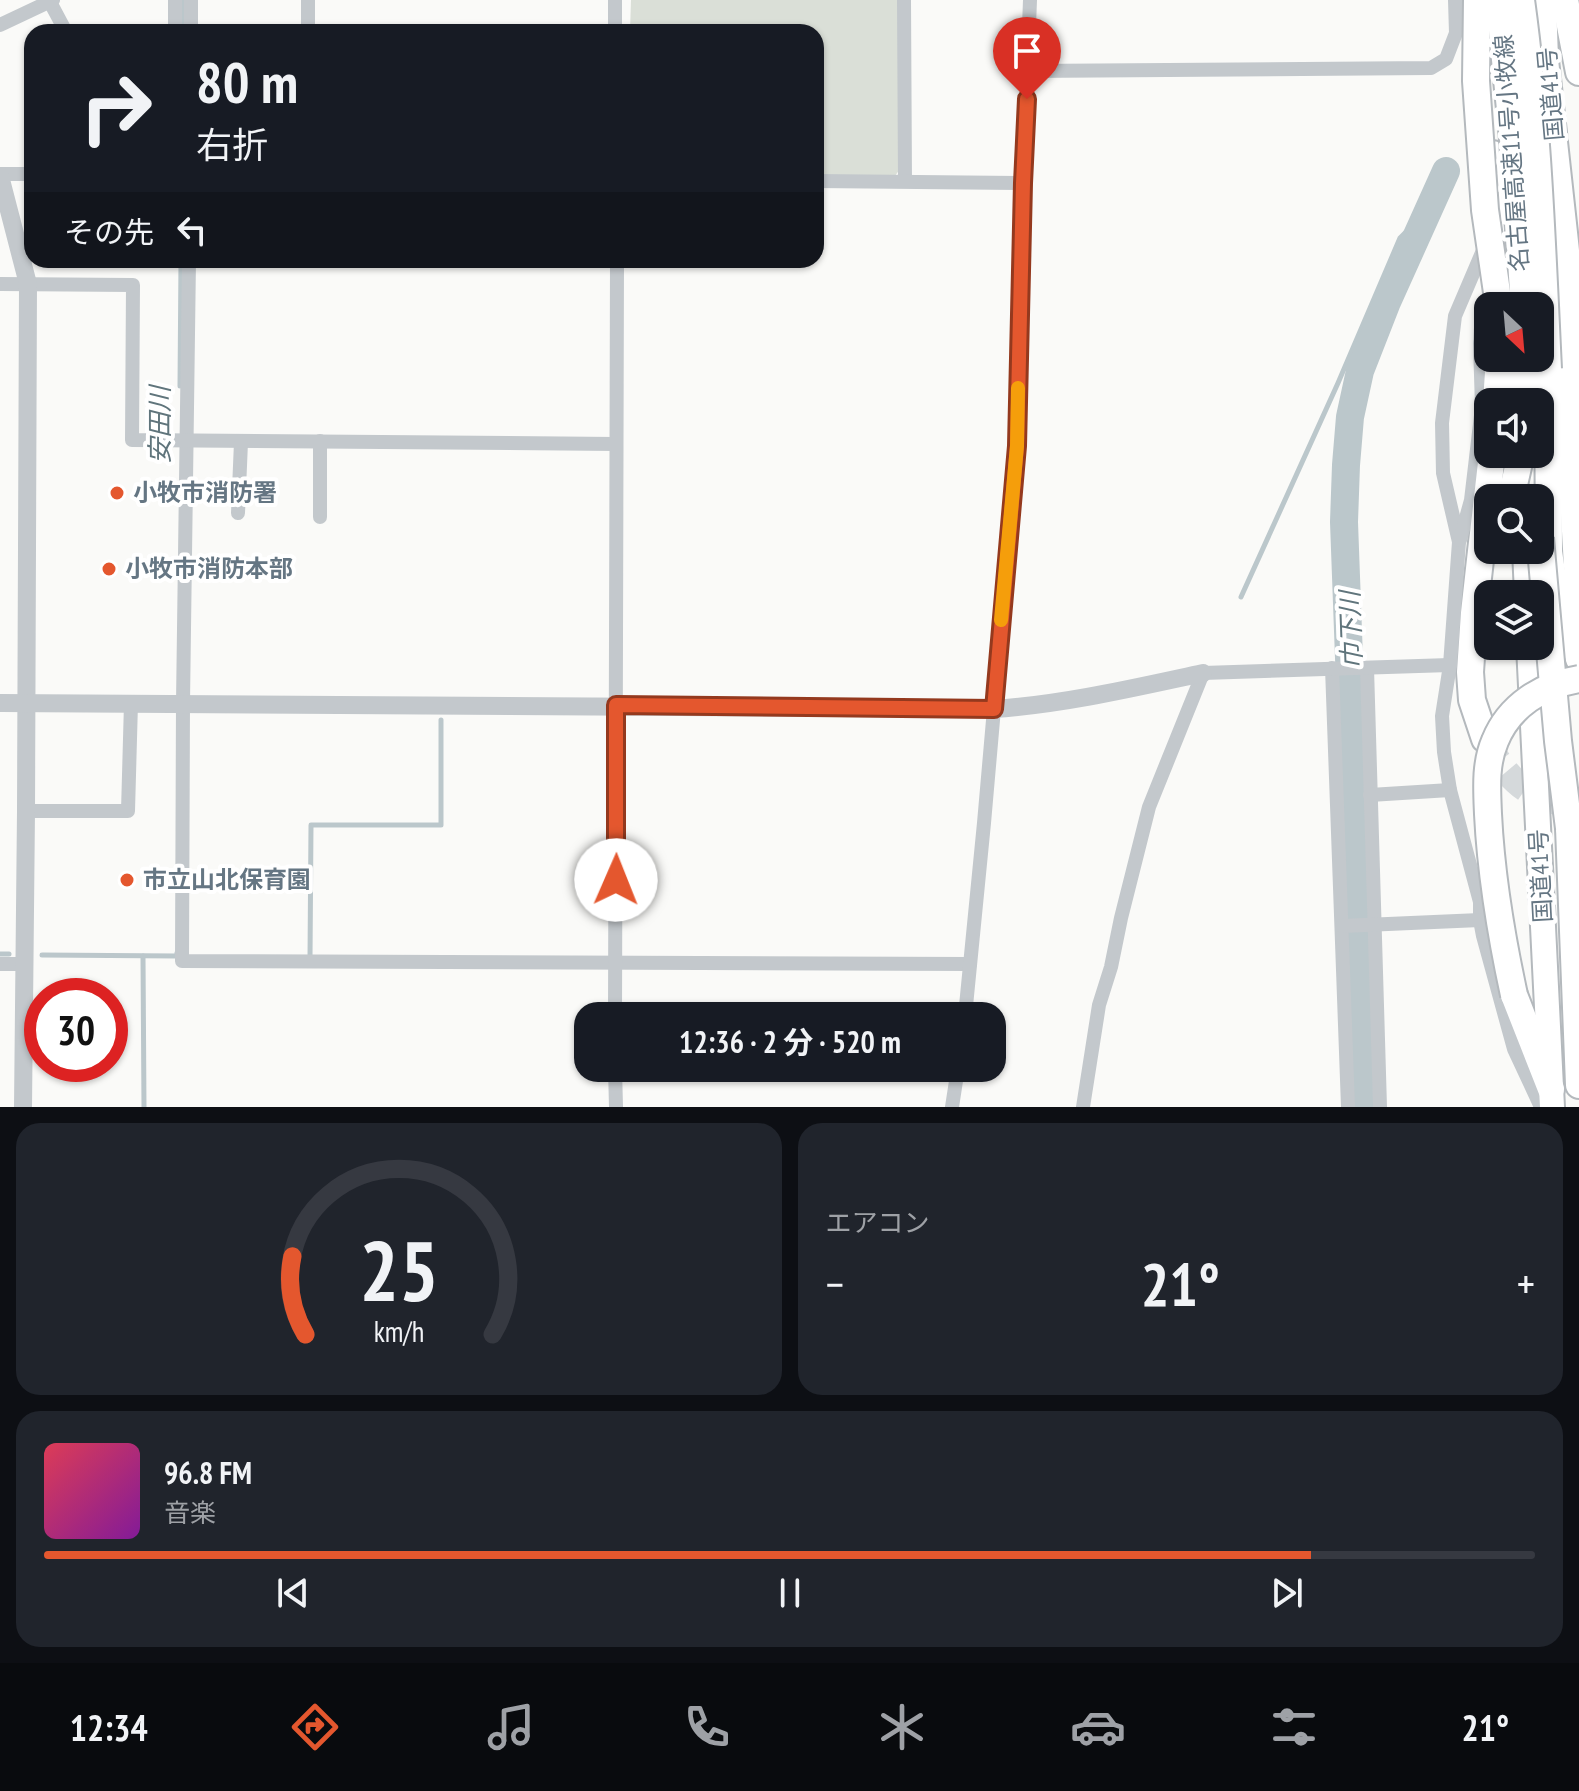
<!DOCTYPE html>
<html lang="ja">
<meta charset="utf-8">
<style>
:root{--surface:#171b24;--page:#20242c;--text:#f1f3f6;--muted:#9ea1a6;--line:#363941;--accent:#e4572e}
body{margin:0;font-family:"PT Sans Narrow","Noto Sans JP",sans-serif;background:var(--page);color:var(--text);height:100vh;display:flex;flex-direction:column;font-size:30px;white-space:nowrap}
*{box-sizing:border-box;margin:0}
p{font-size:26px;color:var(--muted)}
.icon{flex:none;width:44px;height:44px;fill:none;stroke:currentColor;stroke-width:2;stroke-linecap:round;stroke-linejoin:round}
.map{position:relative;height:1107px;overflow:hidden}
.sheet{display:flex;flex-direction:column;gap:16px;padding:16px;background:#0d0f14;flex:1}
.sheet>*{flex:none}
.hud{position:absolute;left:24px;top:24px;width:800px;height:244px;border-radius:24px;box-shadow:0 2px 6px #0004;background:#171b24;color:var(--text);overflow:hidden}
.needle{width:52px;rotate:154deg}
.buttons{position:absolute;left:1474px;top:292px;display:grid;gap:16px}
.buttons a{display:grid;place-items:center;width:80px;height:80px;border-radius:16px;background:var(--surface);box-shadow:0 2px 6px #0004;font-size:40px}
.speed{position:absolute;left:24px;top:978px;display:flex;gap:16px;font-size:40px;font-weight:700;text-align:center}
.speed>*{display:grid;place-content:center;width:104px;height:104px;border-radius:50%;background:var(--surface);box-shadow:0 2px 6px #0004;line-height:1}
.speed .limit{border:12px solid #d22;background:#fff;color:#111}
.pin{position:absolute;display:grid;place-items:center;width:68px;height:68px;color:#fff;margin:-82px -34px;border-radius:50% 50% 50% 0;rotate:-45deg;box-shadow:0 0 8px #0007}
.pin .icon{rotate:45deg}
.me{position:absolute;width:88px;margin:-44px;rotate:1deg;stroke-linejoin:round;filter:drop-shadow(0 0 6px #0008)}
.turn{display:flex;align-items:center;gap:28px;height:168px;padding:0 40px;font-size:36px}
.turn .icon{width:104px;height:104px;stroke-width:2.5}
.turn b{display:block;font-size:56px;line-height:68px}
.then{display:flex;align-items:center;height:76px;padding:0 40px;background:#0003;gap:16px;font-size:30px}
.big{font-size:60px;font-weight:700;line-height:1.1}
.sheet .card{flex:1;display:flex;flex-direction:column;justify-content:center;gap:12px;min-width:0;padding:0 28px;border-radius:24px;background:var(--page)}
.sheet .dial{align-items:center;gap:0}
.dial svg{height:208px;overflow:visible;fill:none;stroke:var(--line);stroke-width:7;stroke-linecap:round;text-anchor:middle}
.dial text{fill:var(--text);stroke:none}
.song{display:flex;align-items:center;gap:24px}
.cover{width:96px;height:96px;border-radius:12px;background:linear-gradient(135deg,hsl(350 70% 55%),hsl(290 70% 35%))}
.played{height:8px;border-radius:4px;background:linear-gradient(90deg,var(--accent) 85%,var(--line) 85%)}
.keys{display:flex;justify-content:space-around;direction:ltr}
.heat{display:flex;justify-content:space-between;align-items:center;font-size:44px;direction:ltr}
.sheet .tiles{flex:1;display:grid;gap:16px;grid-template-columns:1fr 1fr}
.card:last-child{grid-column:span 2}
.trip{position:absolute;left:574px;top:1002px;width:432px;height:80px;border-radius:24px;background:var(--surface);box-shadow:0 2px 6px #0004;font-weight:700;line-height:80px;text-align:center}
.menu{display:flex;height:128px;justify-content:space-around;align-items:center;background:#090b0e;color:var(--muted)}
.menu .icon{width:56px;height:56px}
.menu .active{color:var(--accent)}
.menu b{font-size:36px;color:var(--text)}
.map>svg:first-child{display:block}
</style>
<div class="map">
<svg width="1579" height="1107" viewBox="0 0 1579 1107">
<rect width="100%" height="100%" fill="#fafaf8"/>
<path fill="#dadfd7" d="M631,0H899L900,169L892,180L816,177V32H630Z"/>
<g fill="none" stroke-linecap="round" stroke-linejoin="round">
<g stroke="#bbc7cb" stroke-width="5">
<path d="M183,32V0"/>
<path d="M180,386L181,260"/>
<path d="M1241,597L1338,383L1400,238L1430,208"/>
<path d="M0,954H9"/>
<path d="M42,955L177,956V953"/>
<path d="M143,956L144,1107"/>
<path d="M308,958H310L311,825H441V720"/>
</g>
<path stroke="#bbc7cb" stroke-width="28" d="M1366,1107L1357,845L1349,658L1344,522L1346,465L1350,417L1360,371L1387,302L1446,171"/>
<path stroke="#d5d9db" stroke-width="14" stroke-dasharray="14 7" stroke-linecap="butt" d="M1480,343L1481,326L1488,309"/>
<path stroke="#d5d9db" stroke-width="26" stroke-dasharray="26 13" stroke-linecap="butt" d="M1485,739C1507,779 1530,804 1579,804"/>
<defs>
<g id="trunk">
<path d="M1544,0L1546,60L1568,260L1573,422L1570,460L1579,619"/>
<path d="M1493,153L1503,256"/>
<path d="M1512,358L1515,402"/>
<path d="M1525,550L1527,594"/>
<path d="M1529,646L1552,1107"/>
</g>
<g id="motorway">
<path d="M1565,0L1579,72"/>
<path d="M1528,358L1532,402"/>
<path d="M1548,369L1549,552L1552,572L1579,659"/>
<path d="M1496,402L1499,358"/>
<path d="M1570,460L1579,468"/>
<path d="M1511,498L1520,458"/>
<path d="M1485,739L1472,700L1470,672L1474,613L1492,454"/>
<path d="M1569,828L1579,1085"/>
<path d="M1514,995L1551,1089"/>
</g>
</defs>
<use href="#trunk" stroke="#b4b9bd" stroke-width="28"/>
<use href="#motorway" stroke="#b4b9bd" stroke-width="30"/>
<g stroke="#c3c8cc" stroke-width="14">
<path d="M308,0V32"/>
<path d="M615,0V32"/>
<path d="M904,0L905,181"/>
<path d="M50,2L66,32"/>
<path d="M0,25L53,0"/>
<path d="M175,32V0"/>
<path d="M191,32V0"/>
<path d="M1028,71L1431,68L1446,59L1456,33L1455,0"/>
<path d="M0,174H32"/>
<path d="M816,181L1023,183"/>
<path d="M1487,241L1455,316L1442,423L1443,473L1459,542L1450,665L1442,716L1444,752L1450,790L1480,902V920L1483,936L1514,1049L1541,1107"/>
<path d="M189,260L183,703L182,961L970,964"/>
<path d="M0,284L133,285L132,440L616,444"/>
<path d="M238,513L241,442"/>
<path d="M320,517V441"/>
<path d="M1460,540L1471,500L1482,407L1480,343"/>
<path d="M1332,668L1348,1107"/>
<path d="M1367,668L1380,1107"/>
<path d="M1370,795L1450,790"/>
<path d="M26,811H128L131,703"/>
<path d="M1342,926L1480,920"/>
<path d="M0,964H25"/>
<path d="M615,1016L617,260"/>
<path d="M965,1016L984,823L1017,446L1023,183L1030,0"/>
<path d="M615,1068L616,1107"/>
<path d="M952,1107L958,1068"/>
<path d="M1083,1107L1099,1005L1111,967L1121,918L1149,807L1203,673L1450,665"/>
</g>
<g stroke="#c3c8cc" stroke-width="18">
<path d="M0,176L28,284L26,811L23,1107"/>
<path d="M0,703L994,709C1065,704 1133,688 1203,673"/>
</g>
<use href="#trunk" stroke="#fff" stroke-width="24"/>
<use href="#motorway" stroke="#fff" stroke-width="26"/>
<defs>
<g id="motorway-bridge">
<path d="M1477,0L1476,81L1485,210L1499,306"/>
<path d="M1499,0L1513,139L1524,306"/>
<path d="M1521,0C1538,122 1542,245 1548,369"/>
<path d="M1540,538L1558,741L1569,828"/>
<path d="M1514,995C1501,935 1491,875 1488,814C1487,789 1485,764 1495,741C1509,706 1542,685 1579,679"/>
</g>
</defs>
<use href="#motorway-bridge" stroke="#b4b9bd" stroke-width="30" stroke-linecap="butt"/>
<use href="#motorway-bridge" stroke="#fff" stroke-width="26"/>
</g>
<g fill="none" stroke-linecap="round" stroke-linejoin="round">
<defs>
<path id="route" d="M616,880V705L994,709L1017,446L1023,183L1027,99"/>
</defs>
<use href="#route" stroke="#94391e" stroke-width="20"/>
<use href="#route" stroke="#e4572e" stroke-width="14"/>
<path stroke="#f59e0b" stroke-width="14" d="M1001,620L1017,446L1018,388"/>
</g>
<g fill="#e4572e" stroke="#fff" stroke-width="3">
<circle cx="117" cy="493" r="8"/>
<circle cx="109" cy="569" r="8"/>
<circle cx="127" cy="880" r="8"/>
</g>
<g text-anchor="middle" stroke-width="8" stroke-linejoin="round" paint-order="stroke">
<g font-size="24" fill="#657683" stroke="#fff">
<text transform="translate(1551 94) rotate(-95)" y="8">国道41号</text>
<text transform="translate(1512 153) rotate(-94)" y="8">名古屋高速11号小牧線</text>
<text transform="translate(1541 876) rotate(-93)" y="8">国道41号</text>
</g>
<g font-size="24" font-weight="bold" fill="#657683" stroke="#fff" text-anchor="start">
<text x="133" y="501">小牧市消防署</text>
<text x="125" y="577">小牧市消防本部</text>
<text x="143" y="888">市立山北保育園</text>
</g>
<g font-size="26" font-style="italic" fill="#60757c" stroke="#fff">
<text transform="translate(160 425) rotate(-90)" y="9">安田川</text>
<text transform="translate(1351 630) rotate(-92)" y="9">巾下川</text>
</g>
</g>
</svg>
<div class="buttons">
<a><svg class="needle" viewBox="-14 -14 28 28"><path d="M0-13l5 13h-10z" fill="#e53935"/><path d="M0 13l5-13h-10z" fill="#9ea1a6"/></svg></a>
<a><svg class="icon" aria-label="sound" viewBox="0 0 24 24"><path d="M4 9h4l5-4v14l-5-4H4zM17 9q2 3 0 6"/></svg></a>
<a><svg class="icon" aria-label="search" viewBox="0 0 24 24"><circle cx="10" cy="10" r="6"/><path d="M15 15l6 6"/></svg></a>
<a><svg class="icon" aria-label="layers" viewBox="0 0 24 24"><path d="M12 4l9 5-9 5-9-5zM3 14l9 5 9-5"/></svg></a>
</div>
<div class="speed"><div class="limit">30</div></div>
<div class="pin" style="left:1027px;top:99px;background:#d93025"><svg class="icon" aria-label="arrive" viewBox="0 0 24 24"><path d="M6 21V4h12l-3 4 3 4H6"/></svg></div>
<svg class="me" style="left:616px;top:880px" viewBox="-20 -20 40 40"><circle r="19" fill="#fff"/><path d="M0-13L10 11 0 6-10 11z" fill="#e4572e"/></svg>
<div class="trip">12:36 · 2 分 · 520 m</div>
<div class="hud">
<div class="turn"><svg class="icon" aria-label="right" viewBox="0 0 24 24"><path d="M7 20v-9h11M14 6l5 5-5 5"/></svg><div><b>80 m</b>右折</div></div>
<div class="then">その先<svg class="icon" aria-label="left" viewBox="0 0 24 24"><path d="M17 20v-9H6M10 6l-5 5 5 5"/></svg></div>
</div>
</div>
<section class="sheet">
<div class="tiles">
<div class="card dial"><svg viewBox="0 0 100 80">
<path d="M14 69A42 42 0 1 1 86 69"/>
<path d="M14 69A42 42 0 0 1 9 39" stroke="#e4572e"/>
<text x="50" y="56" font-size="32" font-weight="700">25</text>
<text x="50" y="72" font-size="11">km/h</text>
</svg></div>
<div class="card"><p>エアコン</p>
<div class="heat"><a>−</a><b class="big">21°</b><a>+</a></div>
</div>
<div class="card">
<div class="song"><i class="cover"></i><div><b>96.8 FM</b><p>音楽</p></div></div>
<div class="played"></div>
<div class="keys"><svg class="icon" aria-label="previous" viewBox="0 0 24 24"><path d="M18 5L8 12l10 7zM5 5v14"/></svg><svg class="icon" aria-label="pause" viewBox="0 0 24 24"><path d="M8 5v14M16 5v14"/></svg><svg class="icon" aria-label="next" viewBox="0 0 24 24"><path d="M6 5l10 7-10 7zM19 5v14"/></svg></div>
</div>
</div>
</section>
<nav class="menu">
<b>12:34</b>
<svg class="icon active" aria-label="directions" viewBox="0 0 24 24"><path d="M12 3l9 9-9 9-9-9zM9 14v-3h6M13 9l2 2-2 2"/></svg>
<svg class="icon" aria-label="music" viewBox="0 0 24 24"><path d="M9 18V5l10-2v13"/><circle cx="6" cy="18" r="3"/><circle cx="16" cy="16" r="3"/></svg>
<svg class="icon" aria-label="phone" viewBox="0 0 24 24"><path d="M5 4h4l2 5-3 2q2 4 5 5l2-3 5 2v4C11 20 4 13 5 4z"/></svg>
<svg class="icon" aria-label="climate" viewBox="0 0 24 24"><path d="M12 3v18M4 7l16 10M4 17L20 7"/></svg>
<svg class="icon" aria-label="car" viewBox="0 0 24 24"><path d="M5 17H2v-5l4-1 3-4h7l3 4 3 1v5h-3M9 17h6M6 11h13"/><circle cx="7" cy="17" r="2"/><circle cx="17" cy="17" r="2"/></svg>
<svg class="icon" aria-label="filters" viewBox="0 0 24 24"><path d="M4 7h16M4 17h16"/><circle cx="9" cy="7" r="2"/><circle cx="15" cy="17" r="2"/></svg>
<b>21°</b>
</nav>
